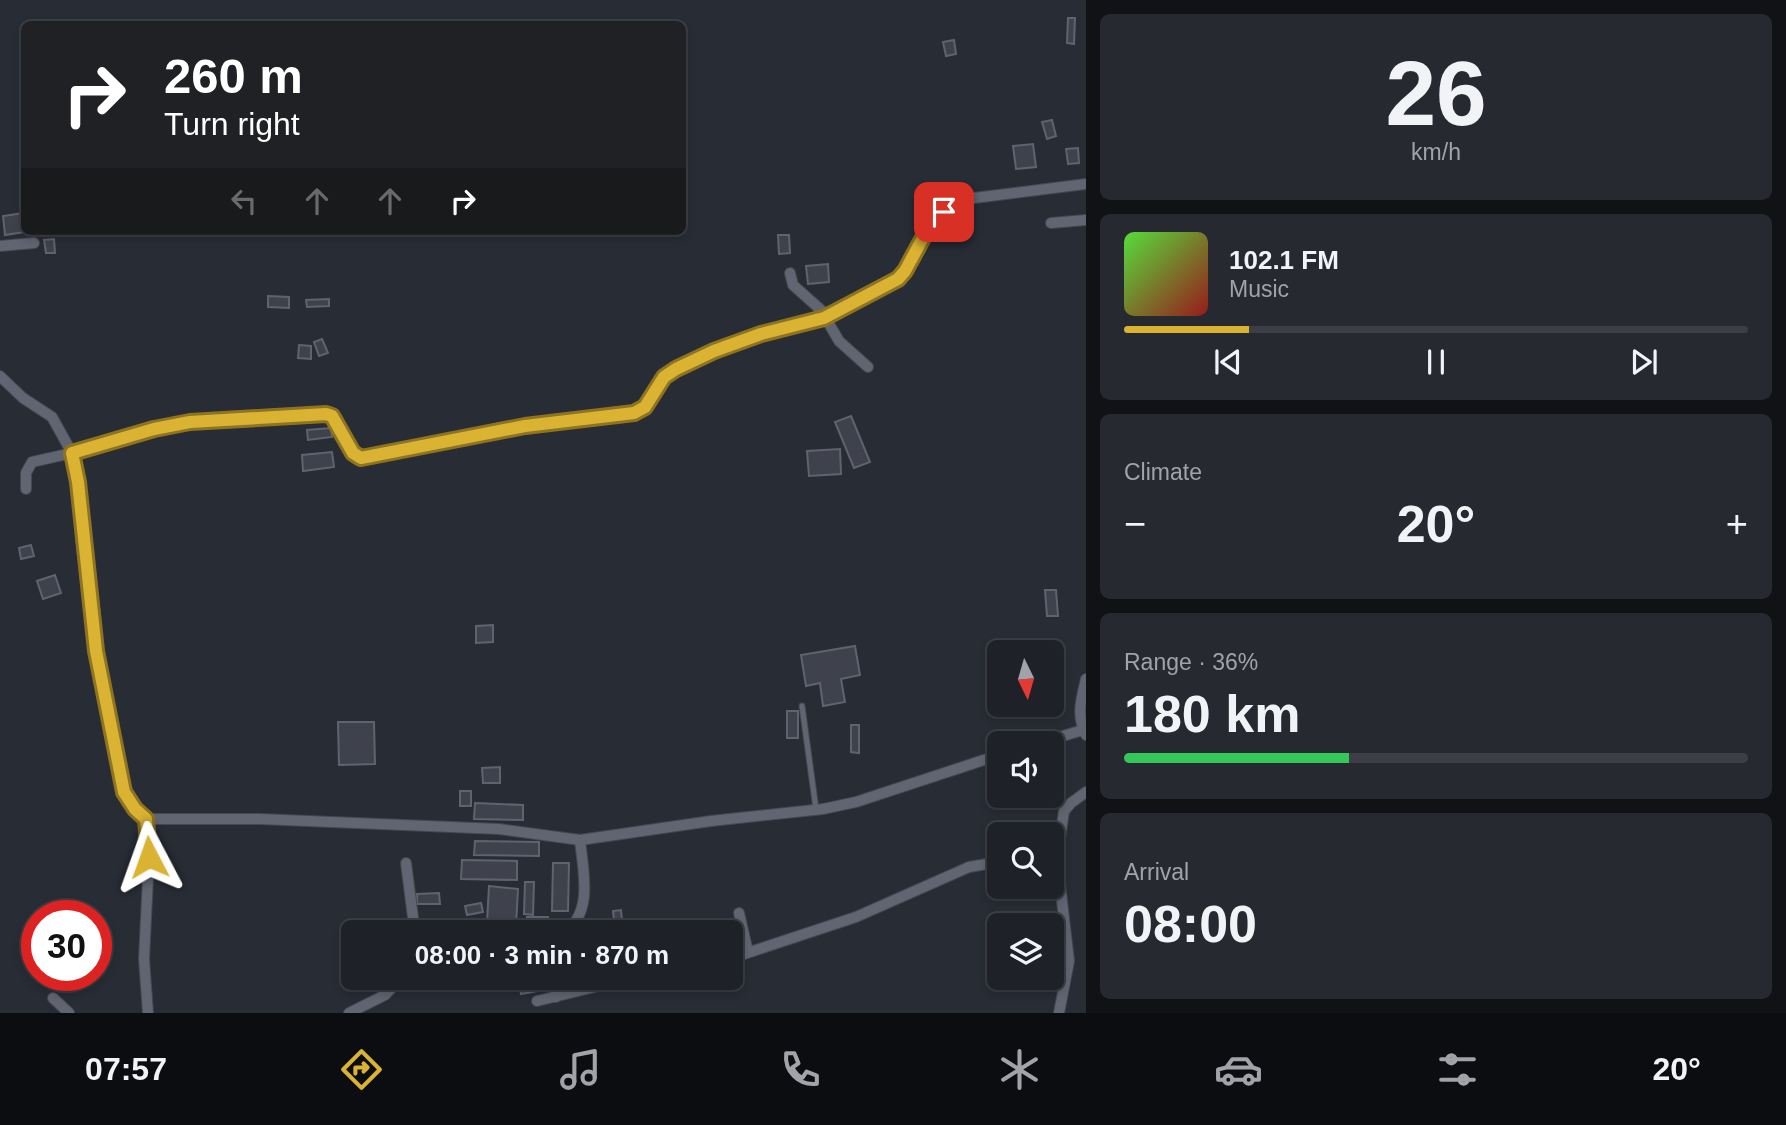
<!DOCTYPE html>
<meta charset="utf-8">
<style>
:root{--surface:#1e2128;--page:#262930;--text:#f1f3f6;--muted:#a1a3a8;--line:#3c3e45;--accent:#dab333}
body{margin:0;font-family:Arial,sans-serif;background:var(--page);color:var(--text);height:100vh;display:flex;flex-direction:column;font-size:26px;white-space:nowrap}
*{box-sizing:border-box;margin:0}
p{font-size:23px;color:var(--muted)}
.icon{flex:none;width:38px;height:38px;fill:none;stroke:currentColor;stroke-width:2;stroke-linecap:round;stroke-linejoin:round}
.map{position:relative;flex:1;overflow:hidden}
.sheet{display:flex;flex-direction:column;gap:14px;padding:14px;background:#101216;width:700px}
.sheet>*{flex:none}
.hud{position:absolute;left:21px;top:21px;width:665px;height:214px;border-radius:10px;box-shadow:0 4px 10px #0003,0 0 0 2px var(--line);background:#202124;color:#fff;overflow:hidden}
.needle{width:46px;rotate:175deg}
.buttons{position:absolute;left:987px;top:640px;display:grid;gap:14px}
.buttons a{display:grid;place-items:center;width:77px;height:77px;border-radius:10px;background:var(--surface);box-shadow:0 4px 10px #0003,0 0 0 2px var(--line);font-size:35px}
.speed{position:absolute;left:21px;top:900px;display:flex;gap:14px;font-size:35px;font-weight:700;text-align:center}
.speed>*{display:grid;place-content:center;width:91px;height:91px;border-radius:50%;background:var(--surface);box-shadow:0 4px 10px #0003,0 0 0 2px var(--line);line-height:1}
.speed .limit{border:10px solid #d22;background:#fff;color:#111}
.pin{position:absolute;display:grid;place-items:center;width:60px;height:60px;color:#fff;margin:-30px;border-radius:14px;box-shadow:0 4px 10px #0006}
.me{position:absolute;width:77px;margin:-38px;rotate:356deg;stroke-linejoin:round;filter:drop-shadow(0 0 5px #0008)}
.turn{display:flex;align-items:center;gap:24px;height:147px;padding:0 28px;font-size:32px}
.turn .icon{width:91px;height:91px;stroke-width:2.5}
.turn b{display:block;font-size:49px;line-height:60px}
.lanes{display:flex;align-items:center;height:66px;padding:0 28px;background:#0003;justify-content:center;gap:35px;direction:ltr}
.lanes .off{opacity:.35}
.big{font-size:52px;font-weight:700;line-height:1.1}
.sheet .card{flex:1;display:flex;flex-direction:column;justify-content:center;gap:10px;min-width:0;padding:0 24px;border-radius:10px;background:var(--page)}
.sheet .dial{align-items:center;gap:0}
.dial b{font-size:91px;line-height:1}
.song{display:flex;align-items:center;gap:21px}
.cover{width:84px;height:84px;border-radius:10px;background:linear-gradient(135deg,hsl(110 70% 55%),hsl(0 70% 35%))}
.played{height:7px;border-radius:4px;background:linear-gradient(90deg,var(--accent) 20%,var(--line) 20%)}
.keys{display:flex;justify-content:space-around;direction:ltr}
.heat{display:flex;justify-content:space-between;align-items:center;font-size:38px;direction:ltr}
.charge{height:10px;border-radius:5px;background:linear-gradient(90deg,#34c759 36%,var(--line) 0)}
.trip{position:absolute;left:341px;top:920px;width:402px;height:70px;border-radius:10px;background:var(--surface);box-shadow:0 4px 10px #0003,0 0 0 2px var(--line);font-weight:700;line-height:70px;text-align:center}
.dock{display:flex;height:112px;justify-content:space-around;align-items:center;background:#0c0d10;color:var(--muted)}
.dock .icon{width:49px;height:49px}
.dock .active{color:var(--accent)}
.dock b{font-size:32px;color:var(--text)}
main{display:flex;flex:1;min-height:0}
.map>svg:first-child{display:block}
</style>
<main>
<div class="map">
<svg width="1086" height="1013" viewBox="0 0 1086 1013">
<rect width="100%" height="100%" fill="#282c35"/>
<g fill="#3f424d" stroke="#5f636e" stroke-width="2">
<path d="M1068,18H1075L1074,44L1067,43Z"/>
<path d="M954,40L956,54L946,56L943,42Z"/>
<path d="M1052,120L1056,136L1047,139L1042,122Z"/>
<path d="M1033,144L1036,167L1016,169L1013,146Z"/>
<path d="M1078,148L1079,163L1068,164L1066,149Z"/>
<path d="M24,213V231H31L5,235L3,216Z"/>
<path d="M778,235H789L790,253L779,254Z"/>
<path d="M54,239L55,253H46L44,240Z"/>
<path d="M828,264L829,282L808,284L806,266Z"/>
<path d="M268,296L289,297V308L268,307Z"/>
<path d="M329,299V306L307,307L306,300Z"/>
<path d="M322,339L328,353L319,356L314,342Z"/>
<path d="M299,345L311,346V359L298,358Z"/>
<path d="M851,416L870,462L854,468L835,422Z"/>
<path d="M331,428L332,437L308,440L307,430Z"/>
<path d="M840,449L841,474L809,476L807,451Z"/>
<path d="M332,452L334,467L303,471L302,455Z"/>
<path d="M31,545L34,556L21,559L19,548Z"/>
<path d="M55,575L61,593L43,599L37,581Z"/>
<path d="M1045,590H1056L1058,616H1047Z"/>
<path d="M493,625V642L476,643V626Z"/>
<path d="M855,646L860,675L841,679L845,702L823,706L820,683L806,686L801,655Z"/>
<rect x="787" y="711" width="11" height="27"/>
<path d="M338,722H374L375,764L339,765Z"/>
<path d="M851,725H859V753L851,752Z"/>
<path d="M500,767V783H483L482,768Z"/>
<rect x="460" y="791" width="11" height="15"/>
<path d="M475,803L523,805V820L474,819Z"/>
<path d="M475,841L539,842V856L474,855Z"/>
<path d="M462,860L517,861V880L461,879Z"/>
<path d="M553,863H569L568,911H552Z"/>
<path d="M525,882H534L533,915L524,914Z"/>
<path d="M489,886L518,889L516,925L487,922Z"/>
<path d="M439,893L440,904H417V894Z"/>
<path d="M481,903L483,912L467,915L465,906Z"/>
<path d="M621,910L623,929L615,930L613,911Z"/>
<rect x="527" y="917" width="21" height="10"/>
<path d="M515,927V933H492V928Z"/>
<path d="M518,978H547L549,989L521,994Z"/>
</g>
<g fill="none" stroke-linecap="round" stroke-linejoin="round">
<defs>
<path id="service" d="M802,706L816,809"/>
<g id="minor">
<path d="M1051,223L1086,220"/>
<path d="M0,246L34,243"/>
<path d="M790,273L793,285L821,310L839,341L868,367"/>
<path d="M0,376L23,398L52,417L72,453L154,429L190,422L251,417L329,415C342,427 345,452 361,458L525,426L618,417L634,413L645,407L664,377L676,369L714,351L761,334L824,318L884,288L898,279L905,271L930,225L953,206L974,198L1086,184"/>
<path d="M26,489V473L32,462L72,453L78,482L96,651L124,792L130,802L146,819L149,857L144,959L148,1013"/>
<path d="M1086,679C1081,700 1076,715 1086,735"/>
<path d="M1036,744L1083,730"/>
<path d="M146,819H260L499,829L580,840L711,821L823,809L856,802L999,755"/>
<path d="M406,863L415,933"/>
<path d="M739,913L748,952"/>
<path d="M564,933C594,912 583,871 580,840"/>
<path d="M732,958L856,917L969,867L999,862"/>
<path d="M555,978L556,997"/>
<path d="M53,998L69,1013"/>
<path d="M537,1001L603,985L649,978"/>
<path d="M349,1013L385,995L401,978"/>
<path d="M1059,1013L1069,961L1058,867L1060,838L1064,811L1071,803L1086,792"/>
</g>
</defs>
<use href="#service" stroke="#454850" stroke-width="7"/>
<use href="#minor" stroke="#454850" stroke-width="12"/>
<use href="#service" stroke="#616571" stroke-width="5"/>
<use href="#minor" stroke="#616571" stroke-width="10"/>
</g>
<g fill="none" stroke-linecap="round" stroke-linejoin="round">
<defs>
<path id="route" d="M149,857L146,819L135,809L124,792L96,651L78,482L72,453L154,429L190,422L326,414L332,416L353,453L361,458L525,426L634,413L645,407L664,377L676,369L714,351L761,334L824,318L898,279L905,271L930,225L944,212"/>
</defs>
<use href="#route" stroke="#8e7421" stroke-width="18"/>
<use href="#route" stroke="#dab333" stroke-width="12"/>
</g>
</svg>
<div class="buttons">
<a><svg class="needle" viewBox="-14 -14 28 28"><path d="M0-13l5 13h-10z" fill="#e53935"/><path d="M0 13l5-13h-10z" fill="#a1a3a8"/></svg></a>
<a><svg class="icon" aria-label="sound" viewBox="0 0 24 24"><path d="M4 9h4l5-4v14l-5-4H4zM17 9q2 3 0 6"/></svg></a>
<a><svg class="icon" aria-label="search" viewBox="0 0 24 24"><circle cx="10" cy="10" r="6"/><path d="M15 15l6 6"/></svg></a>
<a><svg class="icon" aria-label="layers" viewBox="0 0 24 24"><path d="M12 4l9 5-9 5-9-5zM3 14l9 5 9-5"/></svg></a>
</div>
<div class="speed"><div class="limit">30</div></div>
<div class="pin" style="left:944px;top:212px;background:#d93025"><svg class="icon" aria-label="arrive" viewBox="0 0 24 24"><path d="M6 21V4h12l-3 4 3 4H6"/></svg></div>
<svg class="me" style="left:149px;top:857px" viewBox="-20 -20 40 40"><path d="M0-17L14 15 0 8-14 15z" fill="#dab333" stroke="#fff" stroke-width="4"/></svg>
<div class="trip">08:00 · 3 min · 870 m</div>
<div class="hud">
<div class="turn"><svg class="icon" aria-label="right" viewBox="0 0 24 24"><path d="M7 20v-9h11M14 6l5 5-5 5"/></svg><div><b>260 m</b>Turn right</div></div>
<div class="lanes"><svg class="icon off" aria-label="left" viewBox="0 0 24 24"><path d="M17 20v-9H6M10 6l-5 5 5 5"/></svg><svg class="icon off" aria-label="ahead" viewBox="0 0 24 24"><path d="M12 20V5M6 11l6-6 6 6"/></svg><svg class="icon off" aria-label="ahead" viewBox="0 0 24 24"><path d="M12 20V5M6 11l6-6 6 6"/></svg><svg class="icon" aria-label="right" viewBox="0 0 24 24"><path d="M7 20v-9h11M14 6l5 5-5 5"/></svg></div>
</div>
</div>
<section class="sheet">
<div class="card dial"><b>26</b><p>km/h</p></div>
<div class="card">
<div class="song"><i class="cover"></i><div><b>102.1 FM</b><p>Music</p></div></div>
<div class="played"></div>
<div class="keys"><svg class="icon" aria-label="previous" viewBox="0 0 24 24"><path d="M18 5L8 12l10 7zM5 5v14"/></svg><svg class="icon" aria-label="pause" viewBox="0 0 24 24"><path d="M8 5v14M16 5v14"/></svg><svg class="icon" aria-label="next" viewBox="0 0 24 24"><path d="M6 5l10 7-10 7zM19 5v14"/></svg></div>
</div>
<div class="card"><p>Climate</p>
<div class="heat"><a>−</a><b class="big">20°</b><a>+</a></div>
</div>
<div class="card"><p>Range · 36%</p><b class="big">180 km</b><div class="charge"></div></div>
<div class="card"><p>Arrival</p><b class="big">08:00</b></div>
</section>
</main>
<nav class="dock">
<b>07:57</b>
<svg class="icon active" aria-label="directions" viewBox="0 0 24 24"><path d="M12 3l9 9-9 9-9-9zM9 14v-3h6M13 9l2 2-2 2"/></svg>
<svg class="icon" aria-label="music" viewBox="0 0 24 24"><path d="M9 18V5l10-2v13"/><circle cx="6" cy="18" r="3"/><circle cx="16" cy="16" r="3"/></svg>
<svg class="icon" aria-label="phone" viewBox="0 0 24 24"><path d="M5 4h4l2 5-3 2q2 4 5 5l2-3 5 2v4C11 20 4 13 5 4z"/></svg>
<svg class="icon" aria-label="climate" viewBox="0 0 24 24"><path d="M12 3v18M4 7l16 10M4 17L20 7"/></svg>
<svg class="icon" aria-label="car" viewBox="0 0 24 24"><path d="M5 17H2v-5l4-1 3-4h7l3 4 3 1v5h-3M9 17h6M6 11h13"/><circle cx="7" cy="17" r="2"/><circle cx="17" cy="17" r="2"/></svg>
<svg class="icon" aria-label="filters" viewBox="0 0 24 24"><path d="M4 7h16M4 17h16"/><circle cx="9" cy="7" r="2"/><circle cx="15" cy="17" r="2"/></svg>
<b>20°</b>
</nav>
